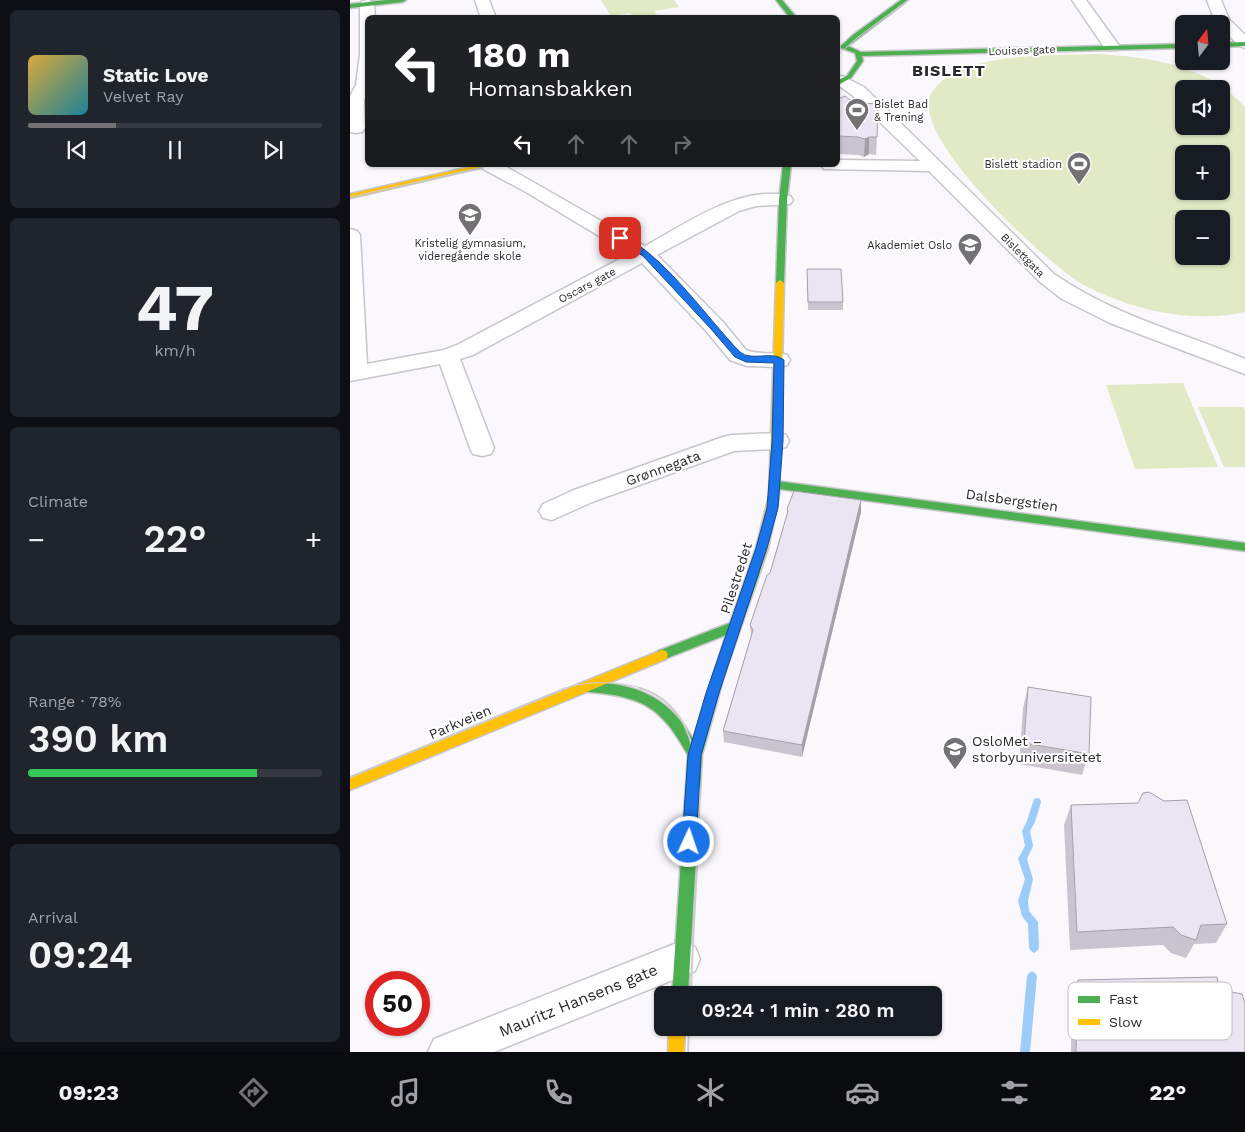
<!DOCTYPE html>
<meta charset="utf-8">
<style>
:root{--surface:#171b24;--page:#20242c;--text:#f1f3f6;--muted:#9ea1a6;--line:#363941;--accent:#737174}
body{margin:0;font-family:"Work Sans",sans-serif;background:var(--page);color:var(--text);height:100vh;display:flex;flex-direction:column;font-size:19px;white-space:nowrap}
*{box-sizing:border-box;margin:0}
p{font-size:16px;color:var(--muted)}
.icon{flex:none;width:28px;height:28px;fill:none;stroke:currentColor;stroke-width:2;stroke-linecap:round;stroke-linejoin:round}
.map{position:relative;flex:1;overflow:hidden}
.details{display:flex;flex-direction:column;gap:10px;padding:10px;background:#0d0f14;width:350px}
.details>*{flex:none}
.guide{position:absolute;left:15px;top:15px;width:475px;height:152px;border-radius:8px;box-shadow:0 1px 4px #0004;background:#202124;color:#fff;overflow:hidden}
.needle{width:32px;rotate:16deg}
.tools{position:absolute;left:825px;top:15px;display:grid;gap:10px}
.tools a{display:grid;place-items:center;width:55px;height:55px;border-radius:8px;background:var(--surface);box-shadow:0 1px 4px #0004;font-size:25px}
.speed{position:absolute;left:15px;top:971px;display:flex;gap:10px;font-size:25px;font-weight:700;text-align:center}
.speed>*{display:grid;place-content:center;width:65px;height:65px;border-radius:50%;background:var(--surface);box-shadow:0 1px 4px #0004;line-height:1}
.speed .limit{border:8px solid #d22;background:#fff;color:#111}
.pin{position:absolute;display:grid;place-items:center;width:42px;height:42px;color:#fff;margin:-21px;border-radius:10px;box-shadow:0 2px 8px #0006}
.me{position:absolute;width:55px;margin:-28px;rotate:3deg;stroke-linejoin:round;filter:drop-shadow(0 0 4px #0008)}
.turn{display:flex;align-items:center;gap:18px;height:105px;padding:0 20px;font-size:22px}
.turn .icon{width:65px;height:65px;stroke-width:2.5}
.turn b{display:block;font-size:35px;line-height:42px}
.lanes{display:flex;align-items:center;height:48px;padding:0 20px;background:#0003;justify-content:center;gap:25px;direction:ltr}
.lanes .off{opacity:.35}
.big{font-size:38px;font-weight:600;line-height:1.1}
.details .widget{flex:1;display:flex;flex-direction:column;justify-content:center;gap:8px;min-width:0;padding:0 18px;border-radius:8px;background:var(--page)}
.details .dial{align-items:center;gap:0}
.dial b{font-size:65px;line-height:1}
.song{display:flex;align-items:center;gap:15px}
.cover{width:60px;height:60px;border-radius:8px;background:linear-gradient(135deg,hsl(40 70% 55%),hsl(190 70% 35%))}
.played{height:5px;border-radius:2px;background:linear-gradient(90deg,var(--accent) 30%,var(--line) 30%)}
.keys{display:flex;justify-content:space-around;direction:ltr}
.heat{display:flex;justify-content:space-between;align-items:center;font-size:28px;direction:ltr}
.charge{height:8px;border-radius:4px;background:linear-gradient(90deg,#34c759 78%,var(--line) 0)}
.trip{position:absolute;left:304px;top:986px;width:288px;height:50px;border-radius:8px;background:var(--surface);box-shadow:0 1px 4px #0004;font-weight:600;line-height:50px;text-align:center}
.menu{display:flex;height:80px;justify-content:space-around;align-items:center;background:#090b0e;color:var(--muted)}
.menu .icon{width:35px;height:35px}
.menu .on{color:var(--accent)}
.menu b{font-size:22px;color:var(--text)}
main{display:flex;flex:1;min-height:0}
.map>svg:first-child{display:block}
</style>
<main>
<section class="details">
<div class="widget">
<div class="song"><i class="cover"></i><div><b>Static Love</b><p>Velvet Ray</p></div></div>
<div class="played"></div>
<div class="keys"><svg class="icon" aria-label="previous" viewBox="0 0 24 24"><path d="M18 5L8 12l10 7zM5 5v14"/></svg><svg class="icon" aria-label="pause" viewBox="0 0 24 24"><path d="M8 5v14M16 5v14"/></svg><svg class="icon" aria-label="next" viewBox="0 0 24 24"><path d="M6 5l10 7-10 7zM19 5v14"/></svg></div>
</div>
<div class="widget dial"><b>47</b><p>km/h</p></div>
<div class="widget"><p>Climate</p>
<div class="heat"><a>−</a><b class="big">22°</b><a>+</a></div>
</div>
<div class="widget"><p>Range · 78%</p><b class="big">390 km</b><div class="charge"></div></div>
<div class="widget"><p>Arrival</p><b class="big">09:24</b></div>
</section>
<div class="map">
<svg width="895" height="1052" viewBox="0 0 895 1052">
<rect width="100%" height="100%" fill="#faf8fd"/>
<g fill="#e2e9c5" fill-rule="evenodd">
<path d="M251,0H324L329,7L304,11L309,17H283L280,13L261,16Z"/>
<path d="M746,54C800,57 856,64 895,107V312C842,324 781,310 734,285C699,266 555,134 582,92C609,51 703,56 746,54ZM834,89H871V126H834ZM834,154H871V191H834ZM834,219H871V256H834Z"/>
<path d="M833,383L868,467L785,469L756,385Z"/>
<path d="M848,407H893L895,410V467H874Z"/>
</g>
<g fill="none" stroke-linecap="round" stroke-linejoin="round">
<g fill="#9cccf8" fill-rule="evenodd">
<path d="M687,798L690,799L691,802L685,822L680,831L683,846L677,859L683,879L678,901L679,911L688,922L689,948L687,951L684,953L681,951L679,948L678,924L672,916L668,901L675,879L668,859L675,846L672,831L677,821L684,799Z"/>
<path d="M682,971L685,973L687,976L680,1052H670L677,976L679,973Z"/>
</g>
<defs>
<g id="street">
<path d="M19,0L24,4L25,18H18V94L14,100L15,128L12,132L6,133L0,132V96L6,85L10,54V4L12,1Z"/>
<path d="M125,0H139L146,18H131Z"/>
<path d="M722,0H736L770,47L768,50H756Z"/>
<path d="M857,0H871L879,19L895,35V48L890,46L871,29V24H866Z"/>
<path d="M492,76L514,87L704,274C765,316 828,331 895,359V374L760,323L712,299L690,282L579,171L474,169L471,165H488V160L570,161L502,95L488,85V77Z"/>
<path d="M130,165H153L295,246C336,224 390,184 440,196L443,200L440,204L406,206L389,211L307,255L373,322L396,350C408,355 424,352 437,355L440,360L437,365L429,367L397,366L380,360L357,332L292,263L123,355L110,359L144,448L141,454L132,456L123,454L120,448L90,364L0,381V229L7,231L10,235L17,364L94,350L107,345L279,254L176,192L133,169Z"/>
<path d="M427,433L436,435L439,441L436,447L427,449L384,451L242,502L202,520L193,518L189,511L193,504L224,490L373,437L382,435Z"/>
<path d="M332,941L345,947L350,959L345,971L144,1052H78L84,1039Z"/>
</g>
<g id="fast">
<path d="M36,0H56L53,2L0,8V4Z"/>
<path d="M426,0H432L447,18H440Z"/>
<path d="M551,0H558L498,46L511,52L834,44V48L512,56L513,61L501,78L488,85V80L497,76L507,61L505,53L491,48V46L503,35Z"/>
<path d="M895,42V46L871,47V43Z"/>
<path d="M433,165H441L437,200L434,283L430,286L426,283L429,200Z"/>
<path d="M426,481L895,543V551L422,488L421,485Z"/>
<path d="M404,568L408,569L410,572L374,676L352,755L338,995H322L338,755C311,707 294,697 239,692L234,691L233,687L234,683C243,681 253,683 262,684C299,689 324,706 343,739L376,635L312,660L308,659L306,655L308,651L380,623L398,572L400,569Z"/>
</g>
<g id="slow">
<path d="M128,165H142L0,198V194Z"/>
<path d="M430,280L434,283L429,496L418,548L410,572L408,575H400L398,572L406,548L419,496L426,283Z"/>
<path d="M312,650L316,651L318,655L316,659L0,790V778Z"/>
<path d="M319,1028H335L334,1052H318Z"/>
</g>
</defs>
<use href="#street" stroke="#c7c6ca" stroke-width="3"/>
<use href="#fast" stroke="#c7c6ca" stroke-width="3"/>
<use href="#slow" stroke="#c7c6ca" stroke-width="3"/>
<use href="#street" fill="#fefeff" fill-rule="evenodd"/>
<use href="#fast" fill="#4caf50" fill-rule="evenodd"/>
<use href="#slow" fill="#ffc107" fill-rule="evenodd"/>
<g stroke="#cdcdcd" stroke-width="1">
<path d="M488,55L508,37L558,0"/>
<path d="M0,197L142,165"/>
<path d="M213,689C238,680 269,681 294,689"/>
</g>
<g stroke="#cdcdcd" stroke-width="2">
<path d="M290,688C313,695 330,712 338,734C354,774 349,823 347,866C345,909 342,952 341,995"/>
<path d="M0,777L216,688"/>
<path d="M338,1052L339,1028"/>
</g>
</g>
<g fill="#cac4d1">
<path d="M488,99L500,100L527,137L526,155L519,154L514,157L508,155L488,154Z"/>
<path d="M457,269L493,302V310H458Z"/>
<path d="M511,500V512L452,757L374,742L373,731L401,636L400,625L420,573L437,515V509Z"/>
<path d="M678,687L739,754L732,775L669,764L673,708Z"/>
<path d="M721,805L877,924L866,943L844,944L836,958L821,953L813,945L720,950L714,825Z"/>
<path d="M728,980L870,990L895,1052H721L722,993Z"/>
</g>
<g fill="#a4a0aa">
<path d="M519,137V154L514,157L515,139Z"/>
<path d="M511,500V512L452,757V745Z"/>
</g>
<g fill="#ebe4f3" stroke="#a4a0aa">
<path d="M495,96L500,100H513V103L528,104L527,137H519L515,139L508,137L488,136V99Z"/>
<path d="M457,269H491L493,302H458Z"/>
<path d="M444,491L511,500L452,745L373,731L403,630L400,625L417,575L420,573L438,511L437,509Z"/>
<path d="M678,687L741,697L739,754L674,743Z"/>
<path d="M799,792L814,801L837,800L877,924L851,925L846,940L831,935L823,927L727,932L721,805L788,803L793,793Z"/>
<path d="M867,977L870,990L892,994L895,1003V1052H726L728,980Z"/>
</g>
<path fill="#1a73e8" stroke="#114b97" d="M270,236C309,248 360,322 390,352C401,362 423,350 434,360L433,441L428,508L417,548L369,693L351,755L346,842L344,847L339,848L334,847L332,842L338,755L356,693L406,548L417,508L422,441L424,363L396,362L385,357L361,329L293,256L267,240V237Z"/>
<defs>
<symbol id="stadium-pin" viewBox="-11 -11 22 30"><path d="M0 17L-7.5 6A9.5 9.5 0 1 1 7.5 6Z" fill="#737174" stroke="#fff"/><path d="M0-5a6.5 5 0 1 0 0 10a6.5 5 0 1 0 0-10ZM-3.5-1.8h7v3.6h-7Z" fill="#fff"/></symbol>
<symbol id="school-pin" viewBox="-11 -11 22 30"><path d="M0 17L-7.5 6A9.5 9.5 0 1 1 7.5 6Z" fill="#737174" stroke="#fff"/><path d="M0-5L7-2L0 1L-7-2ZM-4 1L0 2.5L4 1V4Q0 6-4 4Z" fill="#fff"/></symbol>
<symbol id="university-pin" viewBox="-11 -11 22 30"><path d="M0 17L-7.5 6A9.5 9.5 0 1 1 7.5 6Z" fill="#737174" stroke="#fff"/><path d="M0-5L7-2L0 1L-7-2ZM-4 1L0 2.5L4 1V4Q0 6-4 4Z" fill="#fff"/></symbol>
</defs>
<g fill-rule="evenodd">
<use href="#stadium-pin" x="493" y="96" width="28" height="38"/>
<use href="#stadium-pin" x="715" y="150" width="28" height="38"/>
<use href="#school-pin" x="106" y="201" width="28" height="38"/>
<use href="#school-pin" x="606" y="231" width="28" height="38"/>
<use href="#university-pin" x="591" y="735" width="28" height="38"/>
</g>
<g text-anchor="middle" stroke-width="4" stroke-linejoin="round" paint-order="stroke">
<g font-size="11" fill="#2a282b" stroke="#fff">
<text transform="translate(672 50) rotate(-2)" y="4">Louises gate</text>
<text transform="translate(673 255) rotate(45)" y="4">Bislettgata</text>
<text transform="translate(237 285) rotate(-28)" y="4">Oscars gate</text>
</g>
<g font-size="11" fill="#2a282b" stroke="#fff" text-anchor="end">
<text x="524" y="108" text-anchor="start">Bislet Bad<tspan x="524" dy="13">&amp; Trening</tspan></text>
<text x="712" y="168">Bislett stadion</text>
<text x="120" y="247" text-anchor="middle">Kristelig gymnasium,<tspan x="120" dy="13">videregående skole</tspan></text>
<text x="602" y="249">Akademiet Oslo</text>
</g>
<g font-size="14" fill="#2a282b" stroke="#fff">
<text transform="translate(313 468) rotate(-20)" y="5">Grønnegata</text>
<text transform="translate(662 500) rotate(8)" y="5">Dalsbergstien</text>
<text transform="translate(386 578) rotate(-72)" y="5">Pilestredet</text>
<text transform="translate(110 722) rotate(-23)" y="5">Parkveien</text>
</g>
<g font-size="14" fill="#2a282b" stroke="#fff" text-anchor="start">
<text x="622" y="746">OsloMet –<tspan x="622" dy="16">storbyuniversitetet</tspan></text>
</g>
<g font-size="16" font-weight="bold" letter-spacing="1" fill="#2a282b" stroke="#fff">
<text x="599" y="76">BISLETT</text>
</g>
<g font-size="16" fill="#2a282b" stroke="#fff">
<text transform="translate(228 1000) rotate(-22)" y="6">Mauritz Hansens gate</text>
</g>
</g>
<rect x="718" y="982" width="164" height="58" rx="8" fill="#fff" stroke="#bfbebf" stroke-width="1"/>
<rect x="728" y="996" width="22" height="7" fill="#4caf50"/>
<rect x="728" y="1019" width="22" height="6" fill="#ffc107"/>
<g font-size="14" fill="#2a282b">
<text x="759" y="1004">Fast</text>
<text x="759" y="1027">Slow</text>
</g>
</svg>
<div class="tools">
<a><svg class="needle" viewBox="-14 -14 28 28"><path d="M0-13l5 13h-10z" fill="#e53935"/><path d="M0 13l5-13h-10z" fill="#9ea1a6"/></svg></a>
<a><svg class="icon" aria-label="sound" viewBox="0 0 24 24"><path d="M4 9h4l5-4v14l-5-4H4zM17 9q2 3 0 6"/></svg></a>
<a>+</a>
<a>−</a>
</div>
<div class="speed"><div class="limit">50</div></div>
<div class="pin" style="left:270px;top:238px;background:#d93025"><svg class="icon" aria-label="arrive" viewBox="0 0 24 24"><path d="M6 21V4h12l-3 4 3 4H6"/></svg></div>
<svg class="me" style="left:339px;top:842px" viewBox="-20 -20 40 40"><circle r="17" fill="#1a73e8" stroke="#fff" stroke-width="3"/><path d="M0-11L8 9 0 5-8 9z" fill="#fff"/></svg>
<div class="trip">09:24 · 1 min · 280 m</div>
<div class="guide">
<div class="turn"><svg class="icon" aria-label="left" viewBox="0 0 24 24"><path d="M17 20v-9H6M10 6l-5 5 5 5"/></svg><div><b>180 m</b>Homansbakken</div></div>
<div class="lanes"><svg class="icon" aria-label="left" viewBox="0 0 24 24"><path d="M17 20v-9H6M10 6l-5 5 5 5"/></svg><svg class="icon off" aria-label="ahead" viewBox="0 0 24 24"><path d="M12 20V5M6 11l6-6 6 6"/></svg><svg class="icon off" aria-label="ahead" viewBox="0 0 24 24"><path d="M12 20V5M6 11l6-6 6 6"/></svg><svg class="icon off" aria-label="right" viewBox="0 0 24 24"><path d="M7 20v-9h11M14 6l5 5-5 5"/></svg></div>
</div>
</div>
</main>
<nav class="menu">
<b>09:23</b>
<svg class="icon on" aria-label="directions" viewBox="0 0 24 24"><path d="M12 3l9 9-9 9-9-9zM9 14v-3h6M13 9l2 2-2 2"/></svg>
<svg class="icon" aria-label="music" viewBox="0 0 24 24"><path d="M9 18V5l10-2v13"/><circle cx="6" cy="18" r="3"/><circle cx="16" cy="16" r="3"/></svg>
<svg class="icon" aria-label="phone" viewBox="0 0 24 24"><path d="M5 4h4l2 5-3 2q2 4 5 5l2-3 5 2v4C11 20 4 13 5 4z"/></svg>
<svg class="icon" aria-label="climate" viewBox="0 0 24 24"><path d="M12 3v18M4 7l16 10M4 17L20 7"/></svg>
<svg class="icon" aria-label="car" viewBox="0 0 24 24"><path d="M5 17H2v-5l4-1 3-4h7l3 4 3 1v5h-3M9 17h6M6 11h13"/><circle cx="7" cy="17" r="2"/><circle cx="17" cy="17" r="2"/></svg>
<svg class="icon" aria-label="filters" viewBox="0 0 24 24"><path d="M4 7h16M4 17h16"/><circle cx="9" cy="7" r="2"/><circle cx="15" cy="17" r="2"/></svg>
<b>22°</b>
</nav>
